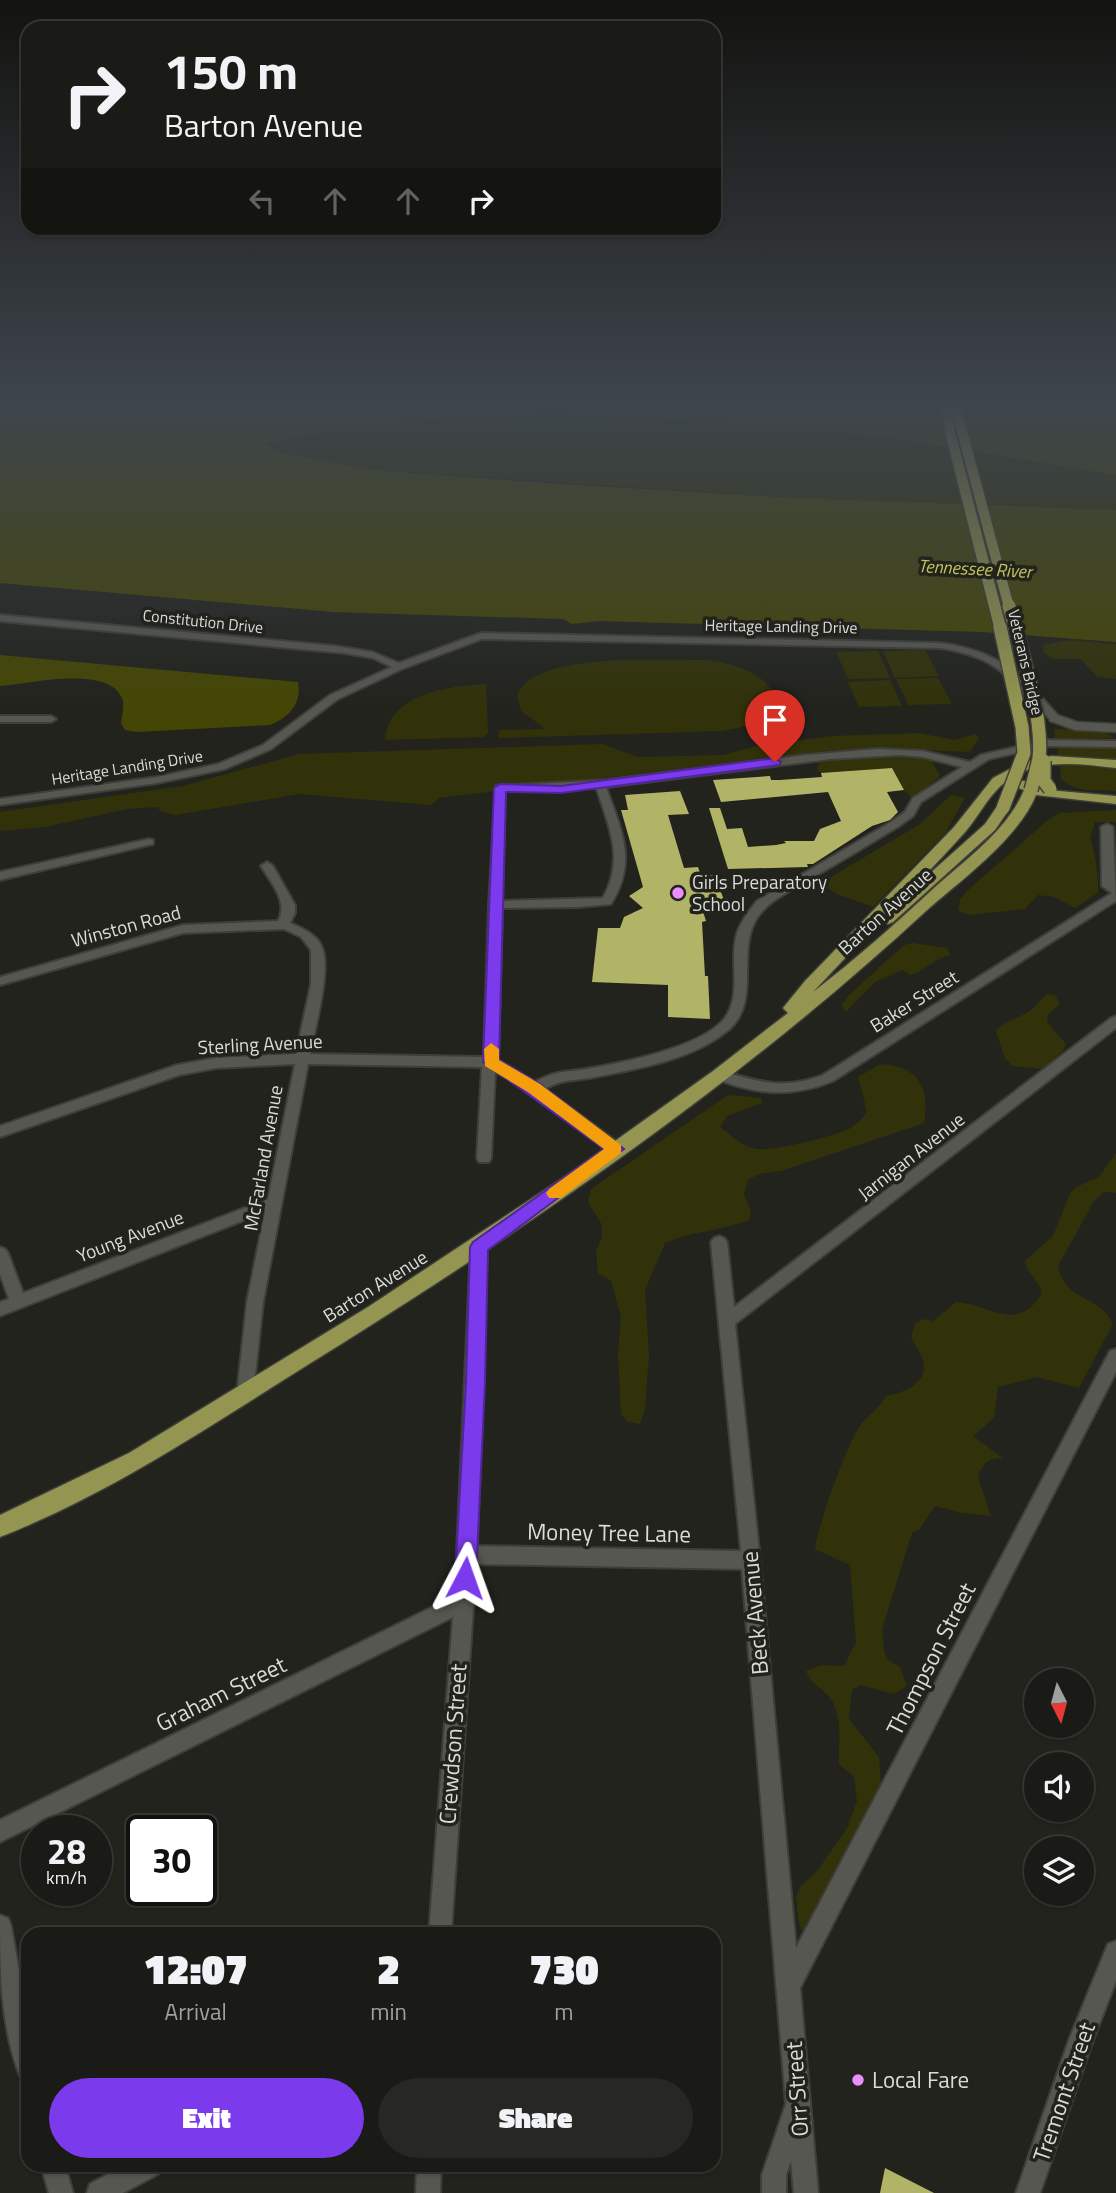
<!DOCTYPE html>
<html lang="en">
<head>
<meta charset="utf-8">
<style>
	body { margin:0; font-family:"Titillium Web",sans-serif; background:#272723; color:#f1f3f6; height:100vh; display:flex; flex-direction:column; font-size:26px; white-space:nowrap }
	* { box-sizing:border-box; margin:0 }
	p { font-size:23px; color:#9fa1a1 }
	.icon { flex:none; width:38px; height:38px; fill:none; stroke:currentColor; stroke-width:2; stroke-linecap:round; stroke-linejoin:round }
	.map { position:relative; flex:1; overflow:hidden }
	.side { position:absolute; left:21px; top:1927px; width:700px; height:245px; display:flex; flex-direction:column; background:#1a1a16; border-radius:21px; box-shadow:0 2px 5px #0004,0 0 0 2px #383835 }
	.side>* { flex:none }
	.hud { position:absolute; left:21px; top:21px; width:700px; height:214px; border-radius:21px; box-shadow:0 2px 5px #0004,0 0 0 2px #383835; background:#1a1a16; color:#f1f3f6; overflow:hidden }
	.needle { width:46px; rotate:174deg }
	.fabs { position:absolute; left:1024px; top:1668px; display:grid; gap:14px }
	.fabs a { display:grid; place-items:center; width:70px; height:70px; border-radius:50%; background:#1a1a16; box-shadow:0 2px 5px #0004,0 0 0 2px #383835; font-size:35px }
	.speed { position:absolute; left:21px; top:1815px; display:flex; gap:14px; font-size:35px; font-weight:700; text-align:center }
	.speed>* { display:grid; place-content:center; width:91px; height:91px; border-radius:50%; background:#1a1a16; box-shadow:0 2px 5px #0004,0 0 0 2px #383835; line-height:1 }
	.speed small { font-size:18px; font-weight:400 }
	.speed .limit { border:4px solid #111; border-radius:10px; background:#fff; color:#111 }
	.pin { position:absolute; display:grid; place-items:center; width:60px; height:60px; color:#fff; margin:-72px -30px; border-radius:50% 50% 50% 0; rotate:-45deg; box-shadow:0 0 7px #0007 }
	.pin .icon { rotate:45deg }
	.me { position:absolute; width:77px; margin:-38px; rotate:4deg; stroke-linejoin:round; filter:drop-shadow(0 0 5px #0008) }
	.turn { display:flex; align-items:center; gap:24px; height:147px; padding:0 28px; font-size:32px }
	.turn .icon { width:91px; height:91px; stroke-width:2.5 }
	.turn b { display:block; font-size:49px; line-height:60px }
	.lanes { display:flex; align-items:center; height:66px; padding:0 28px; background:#0003; justify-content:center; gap:35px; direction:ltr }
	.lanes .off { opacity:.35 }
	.eta { display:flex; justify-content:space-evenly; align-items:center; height:119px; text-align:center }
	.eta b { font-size:42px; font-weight:800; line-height:49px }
	.action { display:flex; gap:14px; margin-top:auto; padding:14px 28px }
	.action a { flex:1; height:80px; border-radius:42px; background:#7c3aed; color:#fff; font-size:28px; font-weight:800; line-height:80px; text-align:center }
	.action a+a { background:#272723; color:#f1f3f6 }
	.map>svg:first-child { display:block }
</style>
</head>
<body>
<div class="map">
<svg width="1116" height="2193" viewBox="0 0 1116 2193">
	<rect width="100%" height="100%" fill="#22231d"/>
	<g fill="#31320a">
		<polygon points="553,414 767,425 904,440 1116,475 1116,510 797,498 374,470 278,452 263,444 302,435 421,421"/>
		<polygon points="1070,640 1116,644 1116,679 1097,677 1081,659 1053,659 1044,653 1043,645"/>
		<polygon points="925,650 939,676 895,678 883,651"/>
		<polygon points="878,651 890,678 848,679 836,652"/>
		<path d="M707,660C775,667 810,718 722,731L499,738V730L546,729L521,711L517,696C533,650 665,661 707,660Z"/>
		<polygon points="938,678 952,704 908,705 896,679"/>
		<polygon points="890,680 902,706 859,707 848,682"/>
		<path d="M486,684L488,733L484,737L385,740C388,693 449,686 486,684Z"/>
		<polygon points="1054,729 1103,731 1115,738 1055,739"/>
		<polygon points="918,733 955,740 975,734 979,738 970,752 871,748 825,751 439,798 431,805 299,794 176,815 162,812 157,807 127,809 45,827 0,831 0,812 183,786 299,754 603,744 637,757 723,755 761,745 832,736"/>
		<polygon points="1058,745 1116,747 1116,760 1058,757"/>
		<polygon points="876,755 929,757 940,776 913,799 904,790 892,768 821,773 817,769 820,762"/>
		<path d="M1060,764L1116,767V791C1097,790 1075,793 1061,779Z"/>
		<polygon points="951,795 965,798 946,832 873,907 837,894 821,883 920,824"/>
		<path d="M1116,810V822H1095L1090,838C1095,851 1099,879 1098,893L1075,908L1054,897L1038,895L1025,909L968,915L958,910L960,899L969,889L1048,820L1059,813Z"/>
		<path d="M913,943L947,948L950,955C934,959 926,970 911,975L902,970L875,982L846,1012L842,1005L848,996L904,945Z"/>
		<path d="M1047,994L1055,995L1060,1004L1048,1015L1047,1022L1066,1044L1063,1051L1043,1069L1012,1066L1005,1058L996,1031C1005,1020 1019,1019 1031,1010C1037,1006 1040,999 1047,994Z"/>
		<path d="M880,1064C918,1066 930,1086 924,1123L781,1171L759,1174L748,1180L744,1195L751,1211L749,1220C721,1231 691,1231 665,1243L645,1290L649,1356L645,1409L640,1424L628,1422L621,1414L618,1354L621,1317L611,1281L598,1273L596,1252L602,1237V1225L588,1202L591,1189L728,1095L761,1098L762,1103L727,1116L720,1127C732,1136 742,1147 757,1149C769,1152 842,1135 852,1127C858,1123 863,1117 867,1112L858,1077Z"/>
		<path d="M1116,1153V1193L1104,1192L1094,1201L1058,1266C1064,1301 1100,1295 1113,1324L1079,1388L1037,1377L998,1387L994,1418L973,1436L1003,1458C988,1458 983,1463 978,1477L991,1516L962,1513L935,1506L919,1530L912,1533L882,1629L884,1651L888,1660L900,1667L907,1686L894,1694L860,1685L852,1690L849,1719L879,1757L881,1785L804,1934L799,1925L796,1897L800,1887L818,1870L847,1828L857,1801L854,1777L839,1764C838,1745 843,1719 832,1701C825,1689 811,1685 806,1671L821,1665L844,1666L856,1642L850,1565L815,1549C818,1525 847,1443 861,1424C869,1414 877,1411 886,1396C905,1392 931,1383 922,1357C919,1350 914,1344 911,1337L915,1323L925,1319L933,1321L956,1302C990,1304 1015,1334 1042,1294C1040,1281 1027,1274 1025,1261L1053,1236L1070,1193L1076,1187L1099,1177Z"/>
	</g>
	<g fill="#454605">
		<polygon points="0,401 1116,401 1116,475 904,440 835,432 767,425 553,414 421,421 302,435 264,444 278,452 374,470 560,484 797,498 1116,510 1116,642 982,632 598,621 572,624 563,619 333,612 0,583"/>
		<path d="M0,655L298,682C302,704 289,717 270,725L137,732L125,730L121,723C122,716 124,708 123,701C112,663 29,684 0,686Z"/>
	</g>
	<g fill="#b1b466">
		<polygon points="892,768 904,790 887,792 898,812 890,820 872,826 813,864 807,864 808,867 728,869 709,808 720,808 727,829 742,828 748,847 776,845 786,843 784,841 814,841 820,829 841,821 828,792 721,802 713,780 770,776 771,780 780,780 822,777 821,773"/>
		<polygon points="680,791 689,814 668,815 684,868 698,867 701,876 715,875 726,906 702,908 706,921 702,922 705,976 708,976 710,1019 668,1017 668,985 592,982 598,928 620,928 624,917 643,908 629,896 643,887 621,810 628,810 625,795"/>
		<polygon points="885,2168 934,2193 880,2193"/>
	</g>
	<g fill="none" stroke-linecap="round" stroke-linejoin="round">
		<defs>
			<g id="minor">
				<path d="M0,615L335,646L372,652L399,663L481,633L940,643C1000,651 1021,674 1060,718L1055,721L1051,720C1008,681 1004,658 940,648L482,639L402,669L338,699L271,749L225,769L157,783L0,805V799L157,777L218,764L263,745L330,695L392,667L373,658L344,653L0,621Z"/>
				<polygon points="0,716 51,716 56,719 51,722 0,722"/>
				<path d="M1047,740L1116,741V747L1047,746L989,759L921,802L913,816L899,826C870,844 841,861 812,878C794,890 769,899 757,918C735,953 763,1004 726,1032C689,1061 635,1069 590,1078C572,1081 562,1079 545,1089L621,1145L623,1149L621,1153H611L529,1092L495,1071L491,1158L489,1162H479L477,1158L482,1067L308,1064L263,1302L253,1394L251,1399L245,1401L239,1399L237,1394L247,1302L265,1212L0,1316V1302L9,1299L0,1274V1247L5,1249L8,1253L23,1293L268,1199L295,1064L216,1068L179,1075L0,1137V1126L177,1065L216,1058L296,1054L311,984V950L301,937L284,929L183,933L0,985V977L183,925L278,921C289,902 271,883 261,866L267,862L273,866L295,905V913L290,923C302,928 319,935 323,950C330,973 315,1029 310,1054L484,1057L489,905L496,786L607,780L806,755L877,749L923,751L970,762L981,755ZM900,755L923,757L962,767L913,798L905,812L891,822L757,901C749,911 741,921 737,933C729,959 741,988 728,1013C711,1046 621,1063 586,1069C563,1073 556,1070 535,1082L498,1060L502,908L579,907L611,904C638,861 621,830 606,787L830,759ZM596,787C609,827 625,858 603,898L502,901L505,791Z"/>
				<path d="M1107,824L1113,827L1116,901L833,1081C792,1098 755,1095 714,1078L712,1075L719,1070C758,1082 784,1090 823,1075L1112,893L1102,886L1101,827Z"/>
				<polygon points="149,839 153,840 153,844 0,880 0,872"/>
				<polygon points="1116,1016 1116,1028 735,1324 760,1560 796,1948 1110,1351 1116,1349 1116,1372 800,1988 818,2193 794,2193 791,2161 786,2175 786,2193 762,2193 762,2175 786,2104 742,1569 476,1564 451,1934 429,1934 453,1617 0,1842 0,1820 455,1596 471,1247 474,1243 479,1241 484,1243 487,1247 477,1546 741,1551 711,1242 714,1238 719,1236 724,1238 727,1242 734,1307 1111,1018"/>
				<path d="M0,1915L8,1918L11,1926L28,2022V2080L20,2076C0,2025 0,1969 0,1915Z"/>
				<polygon points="1116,1941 1116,1981 1093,2040 1040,2193 1016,2193 1069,2040 1108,1944"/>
				<polygon points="41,2165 65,2165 73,2193 49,2193"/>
				<polygon points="125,2165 161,2165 158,2174 123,2193 87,2193 90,2184"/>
				<polygon points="417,2165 441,2165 440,2193 416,2193"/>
			</g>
			<polygon id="tertiary" points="1055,714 1077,722 1116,724 1116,732 1075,730 1050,721 1049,718"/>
			<g id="primary">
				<polygon points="941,401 950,401 955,432 1006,627 1004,629 994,627 945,432"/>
				<path d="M1052,756L1116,760V768C1074,763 1026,756 995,792C984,804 977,818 966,831C945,855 922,878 899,901L985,824L998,805H1008L1010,808L995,830L893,922L888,924L881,920L813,992C855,960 894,925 933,889C965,860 1007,831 1024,790L1016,787V781H1026L1048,790L1116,796V804L1036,795C1018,839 961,880 926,911C739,1084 525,1230 309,1364C210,1426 110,1494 0,1537V1515L129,1453L368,1307L566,1176L713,1071L788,1013L783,1008L805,981L954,827L993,778L1023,762Z"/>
			</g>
		</defs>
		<use href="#minor" stroke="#3e3e3a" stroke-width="4"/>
		<use href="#tertiary" stroke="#3e3e3a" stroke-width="3"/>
		<use href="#primary" stroke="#3e3e3a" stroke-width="3"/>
		<use href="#minor" fill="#575751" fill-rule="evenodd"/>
		<use href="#tertiary" fill="#575751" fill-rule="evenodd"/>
		<use href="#primary" fill="#939550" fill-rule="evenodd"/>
		<defs>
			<polyline id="primary-bridge-far1" points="954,401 1009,607"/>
			<g id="primary-bridge">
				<path d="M1009,606C1020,647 1044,716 1039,758C1037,768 1034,779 1031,790"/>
				<polyline points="1000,627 1022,727 1024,753 1003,808"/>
				<polyline points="1044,761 1044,781 1050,789"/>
			</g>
		</defs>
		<use href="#primary-bridge-far1" stroke="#3e3e3a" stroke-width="12" stroke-linecap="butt"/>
		<use href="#primary-bridge" stroke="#3e3e3a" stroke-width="16" stroke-linecap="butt"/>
		<use href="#primary-bridge-far1" stroke="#939550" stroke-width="10"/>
		<use href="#primary-bridge" stroke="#939550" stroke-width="13"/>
	</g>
	<linearGradient id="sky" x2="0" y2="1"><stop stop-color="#131310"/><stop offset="0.57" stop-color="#3e454c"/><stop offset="1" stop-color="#3e454c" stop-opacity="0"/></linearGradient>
	<rect width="1116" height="708" fill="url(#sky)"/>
	<polygon fill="#7c3aed" stroke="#51269a" stroke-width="2" points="775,758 781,762 779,765 561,793 506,792 499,1060 540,1084 624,1149 488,1250 485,1383 476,1578 473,1586 465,1589 458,1586 455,1578 466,1383 470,1247 473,1242 604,1149 483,1062 494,788 500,784 561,786"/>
	<polygon fill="#f59e0b" points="491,1043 499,1049 499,1060 540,1084 621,1145 621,1153 561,1198 549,1198 546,1193 549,1189 604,1149 528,1092 485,1066 484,1049"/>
	<g fill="#ea8dfd" stroke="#22231d" stroke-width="2.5">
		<circle cx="678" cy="893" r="7"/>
		<circle cx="858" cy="2080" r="7"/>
	</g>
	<g text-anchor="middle" stroke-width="7" stroke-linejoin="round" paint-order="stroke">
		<g font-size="16" fill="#dbdbd8" stroke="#22231d">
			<text transform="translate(203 621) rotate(6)" y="6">Constitution Drive</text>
			<text transform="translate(781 626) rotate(1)" y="6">Heritage Landing Drive</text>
			<text transform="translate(1026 662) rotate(77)" y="6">Veterans Bridge</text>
			<text transform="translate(127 767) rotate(-9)" y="6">Heritage Landing Drive</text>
		</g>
		<g font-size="18" font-style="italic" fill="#c2c55a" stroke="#22231d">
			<text transform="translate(975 569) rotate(3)" y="6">Tennessee River</text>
		</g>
		<g font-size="19" fill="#dbdbd8" stroke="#22231d" text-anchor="start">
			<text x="692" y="889">Girls Preparatory<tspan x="692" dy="22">School</tspan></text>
		</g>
		<g font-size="19" fill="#dbdbd8" stroke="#22231d">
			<text transform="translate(885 911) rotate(-42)" y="7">Barton Avenue</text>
			<text transform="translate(126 926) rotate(-15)" y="7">Winston Road</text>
			<text transform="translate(914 1001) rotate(-32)" y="7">Baker Street</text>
			<text transform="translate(260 1044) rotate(-3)" y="7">Sterling Avenue</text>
			<text transform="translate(911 1156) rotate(-38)" y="7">Jarnigan Avenue</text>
			<text transform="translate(263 1158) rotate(-80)" y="7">McFarland Avenue</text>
			<text transform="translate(130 1236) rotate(-21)" y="7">Young Avenue</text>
			<text transform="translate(375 1286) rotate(-32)" y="7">Barton Avenue</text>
		</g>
		<g font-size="23" fill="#dbdbd8" stroke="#22231d">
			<text transform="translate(609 1533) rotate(1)" y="8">Money Tree Lane</text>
			<text transform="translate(755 1613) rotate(-95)" y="8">Beck Avenue</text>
			<text transform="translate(931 1659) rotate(-63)" y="8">Thompson Street</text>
			<text transform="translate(221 1694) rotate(-26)" y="8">Graham Street</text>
			<text transform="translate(453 1744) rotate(-86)" y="8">Crewdson Street</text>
			<text transform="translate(797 2089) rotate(-94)" y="8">Orr Street</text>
			<text transform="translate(1064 2092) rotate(-71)" y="8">Tremont Street</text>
		</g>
		<g font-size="23" fill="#dbdbd8" stroke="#22231d" text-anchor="start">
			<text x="872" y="2088">Local Fare</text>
		</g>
	</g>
</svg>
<div class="fabs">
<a><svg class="needle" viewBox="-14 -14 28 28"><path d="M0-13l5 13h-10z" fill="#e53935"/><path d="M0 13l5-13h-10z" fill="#9fa1a1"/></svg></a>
<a><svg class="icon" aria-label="sound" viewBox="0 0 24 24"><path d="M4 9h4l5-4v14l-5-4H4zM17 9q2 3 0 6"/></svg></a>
<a><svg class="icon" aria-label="layers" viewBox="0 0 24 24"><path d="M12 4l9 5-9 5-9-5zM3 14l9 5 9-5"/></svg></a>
</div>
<div class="speed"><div>28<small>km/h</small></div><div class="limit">30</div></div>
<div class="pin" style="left:775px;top:762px;background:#d93025"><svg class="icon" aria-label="arrive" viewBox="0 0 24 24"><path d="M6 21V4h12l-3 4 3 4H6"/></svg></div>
<svg class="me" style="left:465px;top:1578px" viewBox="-20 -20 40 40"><path d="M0-17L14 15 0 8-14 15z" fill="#7c3aed" stroke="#fff" stroke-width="4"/></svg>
<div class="hud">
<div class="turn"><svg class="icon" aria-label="right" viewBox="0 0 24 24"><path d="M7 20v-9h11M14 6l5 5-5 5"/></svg><div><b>150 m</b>Barton Avenue</div></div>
<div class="lanes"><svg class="icon off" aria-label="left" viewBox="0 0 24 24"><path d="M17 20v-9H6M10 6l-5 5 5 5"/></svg><svg class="icon off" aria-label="ahead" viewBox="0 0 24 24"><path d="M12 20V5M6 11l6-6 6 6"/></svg><svg class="icon off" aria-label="ahead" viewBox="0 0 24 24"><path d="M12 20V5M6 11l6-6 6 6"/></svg><svg class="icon" aria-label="right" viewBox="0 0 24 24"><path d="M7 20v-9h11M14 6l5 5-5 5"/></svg></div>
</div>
<section class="side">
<div class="eta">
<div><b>12:07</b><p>Arrival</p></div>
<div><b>2</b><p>min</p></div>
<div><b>730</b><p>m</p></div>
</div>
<div class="action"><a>Exit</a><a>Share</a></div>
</section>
</div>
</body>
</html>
